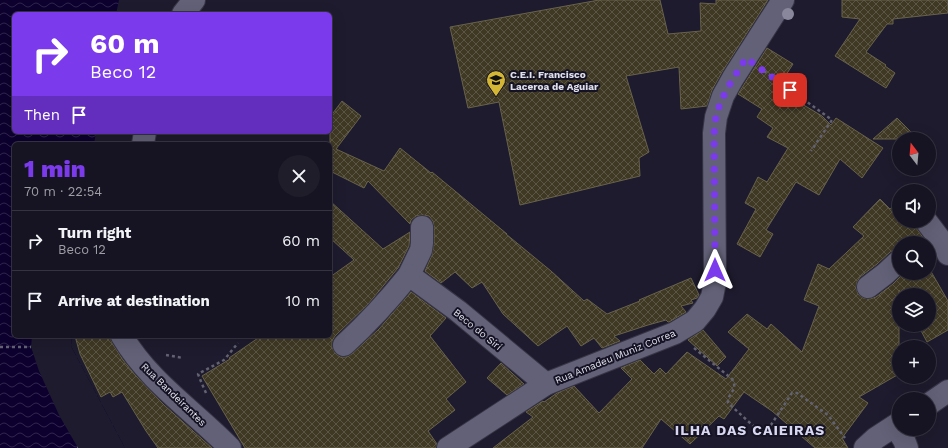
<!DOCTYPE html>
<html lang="en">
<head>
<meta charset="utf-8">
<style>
	body { margin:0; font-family:"Work Sans",sans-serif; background:#1f1d2a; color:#f1f3f6; height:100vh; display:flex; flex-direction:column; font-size:15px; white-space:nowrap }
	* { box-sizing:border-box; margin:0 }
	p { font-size:13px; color:#9e9ea5 }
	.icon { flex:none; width:22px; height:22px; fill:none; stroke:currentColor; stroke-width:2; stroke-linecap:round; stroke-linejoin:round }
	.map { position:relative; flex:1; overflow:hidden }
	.panel { position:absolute; left:12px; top:142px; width:320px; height:196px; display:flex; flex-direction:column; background:#161422; border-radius:6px; box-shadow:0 4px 16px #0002,0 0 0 1px #353340 }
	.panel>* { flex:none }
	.banner { position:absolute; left:12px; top:12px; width:320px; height:122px; border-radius:6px; box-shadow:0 4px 16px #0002,0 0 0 1px #353340; background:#7c3aed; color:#fff; overflow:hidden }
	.needle { width:26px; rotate:344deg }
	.buttons { position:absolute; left:892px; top:132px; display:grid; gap:8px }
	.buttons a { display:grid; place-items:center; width:44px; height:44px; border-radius:50%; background:#161422; box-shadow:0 4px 16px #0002,0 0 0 1px #353340; font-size:20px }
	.pin { position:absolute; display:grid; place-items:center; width:34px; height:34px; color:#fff; margin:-17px; border-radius:8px; box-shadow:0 2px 6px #0006 }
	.me { position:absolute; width:44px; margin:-22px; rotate:0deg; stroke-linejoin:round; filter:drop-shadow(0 0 3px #0008) }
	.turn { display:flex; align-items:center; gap:14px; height:84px; padding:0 12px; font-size:18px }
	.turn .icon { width:52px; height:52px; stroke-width:2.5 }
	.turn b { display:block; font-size:28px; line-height:34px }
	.then { display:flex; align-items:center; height:38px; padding:0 12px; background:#0003; gap:8px; font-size:15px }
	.round { display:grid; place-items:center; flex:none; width:42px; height:42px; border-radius:21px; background:#1f1d2a }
	.headline { display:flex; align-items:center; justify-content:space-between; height:68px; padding:0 12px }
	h1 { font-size:24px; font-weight:800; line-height:30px; color:#7c3aed }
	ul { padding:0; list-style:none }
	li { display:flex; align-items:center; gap:12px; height:60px; padding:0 12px; border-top:1px solid #353340 }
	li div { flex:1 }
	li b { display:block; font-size:15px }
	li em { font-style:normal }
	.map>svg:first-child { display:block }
</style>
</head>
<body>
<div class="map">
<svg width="948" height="448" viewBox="0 0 948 448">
	<defs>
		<pattern id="water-waves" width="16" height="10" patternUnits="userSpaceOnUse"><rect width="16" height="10" fill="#0d002f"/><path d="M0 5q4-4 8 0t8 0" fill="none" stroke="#30254d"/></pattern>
		<pattern id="building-cross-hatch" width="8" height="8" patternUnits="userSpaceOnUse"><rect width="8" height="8" fill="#3f3924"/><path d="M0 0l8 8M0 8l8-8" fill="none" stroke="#5a5544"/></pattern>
	</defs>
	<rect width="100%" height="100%" fill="#1d1b2d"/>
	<polygon fill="url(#water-waves)" points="0,0 119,0 116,14 14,14 14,132 96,132 94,144 14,144 14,336 72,336 71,346 125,448 0,448"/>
	<polygon fill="#1d1b2d" points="32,336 72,336 71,346 125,448 78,448 59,415 39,371 31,347"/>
	<g fill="url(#building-cross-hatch)" stroke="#68624b">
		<polygon points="599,0 660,0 668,34 701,31 700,3 716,4 716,0 768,0 722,72 712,90 707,106 681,109 679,67 626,76 649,152 639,158 640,176 520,205 499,102 468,108 450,27"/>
		<polygon points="842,0 948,0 948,13 893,19 893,24 887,24 866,52 886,65 885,66 895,73 886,88 835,56 860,19 842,17"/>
		<polygon points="767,48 793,64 777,89 822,116 831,125 836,118 883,148 862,178 840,159 819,195 796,182 766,230 773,234 760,257 737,244 756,209 745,203 758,177 767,182 788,148 767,137 773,128 757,117 762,109 738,94"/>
		<polygon points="342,101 361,116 336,149 384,171 400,148 431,173 432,172 507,234 506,234 551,271 584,301 587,299 607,314 640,301 639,300 691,278 699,295 697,298 691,300 693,303 681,306 686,312 669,322 668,322 666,320 648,325 614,336 620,341 602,348 594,338 581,346 567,326 538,346 503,314 482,282 472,288 455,272 441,283 425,271 432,255 434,243 434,227 433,221 429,216 422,215 416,216 411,220 410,224 368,181 364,188 330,171 330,117"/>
		<polygon points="897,118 918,139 873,139"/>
		<polygon points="880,199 890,209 899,202 899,221 911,221 927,243 899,243 899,249 896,249 890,252 877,264 860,277 857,282 856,288 858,294 863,298 870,299 876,297 893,284 904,273 929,273 929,268 948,301 948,330 927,342 918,325 929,325 929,295 902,295 899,290 899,374 859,397 868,403 842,438 848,448 815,448 772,411 744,392 724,419 719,416 690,444 661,419 642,448 493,448 533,417 526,412 543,401 544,402 557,393 574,386 599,413 632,379 621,368 640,360 654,374 660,368 666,374 687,352 726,379 749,349 728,332 747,314 767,329 771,324 802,352 819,306 804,300 818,264 829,269 864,236 853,227"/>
		<polygon points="330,201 383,249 410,232 409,246 398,268 369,303 335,336 332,341 332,347 335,353 340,357 346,357 352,354 379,329 411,292 446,318 430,336 466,382 446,399 455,410 428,431 437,444 436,448 245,448 202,376 230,359 229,358 261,336 330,336 330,277 354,260 330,238"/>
		<polygon points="703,330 726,357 717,366 688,340"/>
		<polygon points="75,336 110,336 112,343 123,360 136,376 164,405 212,448 158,448 146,431 122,392 113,397 110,392 101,397 80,354"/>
		<polygon points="501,363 524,384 507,395 487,378"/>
	</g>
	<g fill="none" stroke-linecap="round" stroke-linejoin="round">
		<defs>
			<g id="minor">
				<polyline points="183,14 194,0"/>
				<polyline points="143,144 145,132"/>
				<polyline points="926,221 945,246 948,254"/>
				<polyline points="422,227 422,243 421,250 409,275 458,311 546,384"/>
				<polyline points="868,287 885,274 899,261"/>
				<path d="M122,336C149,382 194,411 230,448"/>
				<path d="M344,345C368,323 389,300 409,275"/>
				<polyline points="929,404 948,391"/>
				<polyline points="895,426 904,440 907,448"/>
				<polyline points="448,448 546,384 675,333 695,321 705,309 712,297 715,282 714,133 716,117 723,96 733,78 783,0"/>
				<polyline points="865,448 876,438 899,423"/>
			</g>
		</defs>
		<use href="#minor" stroke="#373545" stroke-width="24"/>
		<g stroke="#636272" stroke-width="2.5" stroke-dasharray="3 3" stroke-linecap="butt">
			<polyline points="764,71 832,120 811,151"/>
			<polyline points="0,347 31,347"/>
			<path d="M694,348L732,379C739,390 727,393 728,403L760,432L767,431L792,393H797L828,415L845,438"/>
			<polyline points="166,355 183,358"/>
			<polyline points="206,393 202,384 198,374 224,360 238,343"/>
			<polyline points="77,448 78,448"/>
		</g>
		<use href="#minor" stroke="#626177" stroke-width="22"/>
	</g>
	<circle fill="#88879b" cx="788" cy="14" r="6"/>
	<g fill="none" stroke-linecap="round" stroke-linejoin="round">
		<path stroke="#7c3aed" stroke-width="7" stroke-dasharray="0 12.6" d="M715,270L714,133C715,128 715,122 716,117C721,95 735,76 746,58L790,90"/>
	</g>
	<defs>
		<symbol id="school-pin" viewBox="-11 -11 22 30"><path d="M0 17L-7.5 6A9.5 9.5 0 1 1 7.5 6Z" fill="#d4b635" stroke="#141223"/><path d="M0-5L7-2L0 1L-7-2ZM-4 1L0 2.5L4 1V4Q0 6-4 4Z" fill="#111"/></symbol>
	</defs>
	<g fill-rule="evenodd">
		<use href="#school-pin" x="485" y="69" width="22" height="30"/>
	</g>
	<g text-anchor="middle" stroke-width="4" stroke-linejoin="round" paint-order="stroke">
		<g font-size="10" font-weight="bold" fill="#e0e0ed" stroke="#141223" text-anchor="start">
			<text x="510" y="78">C.E.I. Francisco<tspan x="510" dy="12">Laceroa de Aguiar</tspan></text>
		</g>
		<g font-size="10" fill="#e0e0ed" stroke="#141223">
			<text transform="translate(478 329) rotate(39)" y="4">Beco do Sirí</text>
			<text transform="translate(615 356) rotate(-22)" y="4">Rua Amadeu Muniz Correa</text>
			<text transform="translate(174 394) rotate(44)" y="4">Rua Bandeirantes</text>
		</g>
		<g font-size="14" font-weight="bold" letter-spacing="1" fill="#d9d8f2" stroke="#141223">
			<text x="750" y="435">ILHA DAS CAIEIRAS</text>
		</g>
	</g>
</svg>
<div class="buttons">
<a><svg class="needle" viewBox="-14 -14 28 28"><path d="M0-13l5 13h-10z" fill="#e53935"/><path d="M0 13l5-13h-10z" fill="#9e9ea5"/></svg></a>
<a><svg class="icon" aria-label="sound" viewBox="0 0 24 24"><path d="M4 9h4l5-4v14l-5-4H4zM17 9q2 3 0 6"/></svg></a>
<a><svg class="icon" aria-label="search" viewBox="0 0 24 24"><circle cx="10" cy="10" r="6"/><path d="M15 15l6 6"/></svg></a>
<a><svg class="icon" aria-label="layers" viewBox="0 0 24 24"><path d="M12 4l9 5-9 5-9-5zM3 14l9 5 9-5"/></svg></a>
<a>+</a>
<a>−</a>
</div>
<div class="pin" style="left:790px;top:90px;background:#d93025"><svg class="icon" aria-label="arrive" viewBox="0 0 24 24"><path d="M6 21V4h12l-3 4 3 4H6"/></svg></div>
<svg class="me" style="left:715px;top:270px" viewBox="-20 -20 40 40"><path d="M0-17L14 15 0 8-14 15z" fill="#7c3aed" stroke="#fff" stroke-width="4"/></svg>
<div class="banner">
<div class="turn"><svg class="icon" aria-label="right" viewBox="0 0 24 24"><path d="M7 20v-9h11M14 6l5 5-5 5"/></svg><div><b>60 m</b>Beco 12</div></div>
<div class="then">Then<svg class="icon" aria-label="arrive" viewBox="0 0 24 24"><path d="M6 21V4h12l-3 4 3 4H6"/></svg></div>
</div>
<section class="panel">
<div class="headline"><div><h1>1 min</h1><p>70 m · 22:54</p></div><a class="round"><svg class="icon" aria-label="close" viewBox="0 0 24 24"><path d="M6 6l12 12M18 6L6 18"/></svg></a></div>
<ul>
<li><svg class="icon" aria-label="right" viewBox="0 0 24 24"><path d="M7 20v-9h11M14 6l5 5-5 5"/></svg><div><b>Turn right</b><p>Beco 12</p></div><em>60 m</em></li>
<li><svg class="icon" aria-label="arrive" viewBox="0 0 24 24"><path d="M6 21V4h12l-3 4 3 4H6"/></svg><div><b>Arrive at destination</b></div><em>10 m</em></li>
</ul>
</section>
</div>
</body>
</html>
